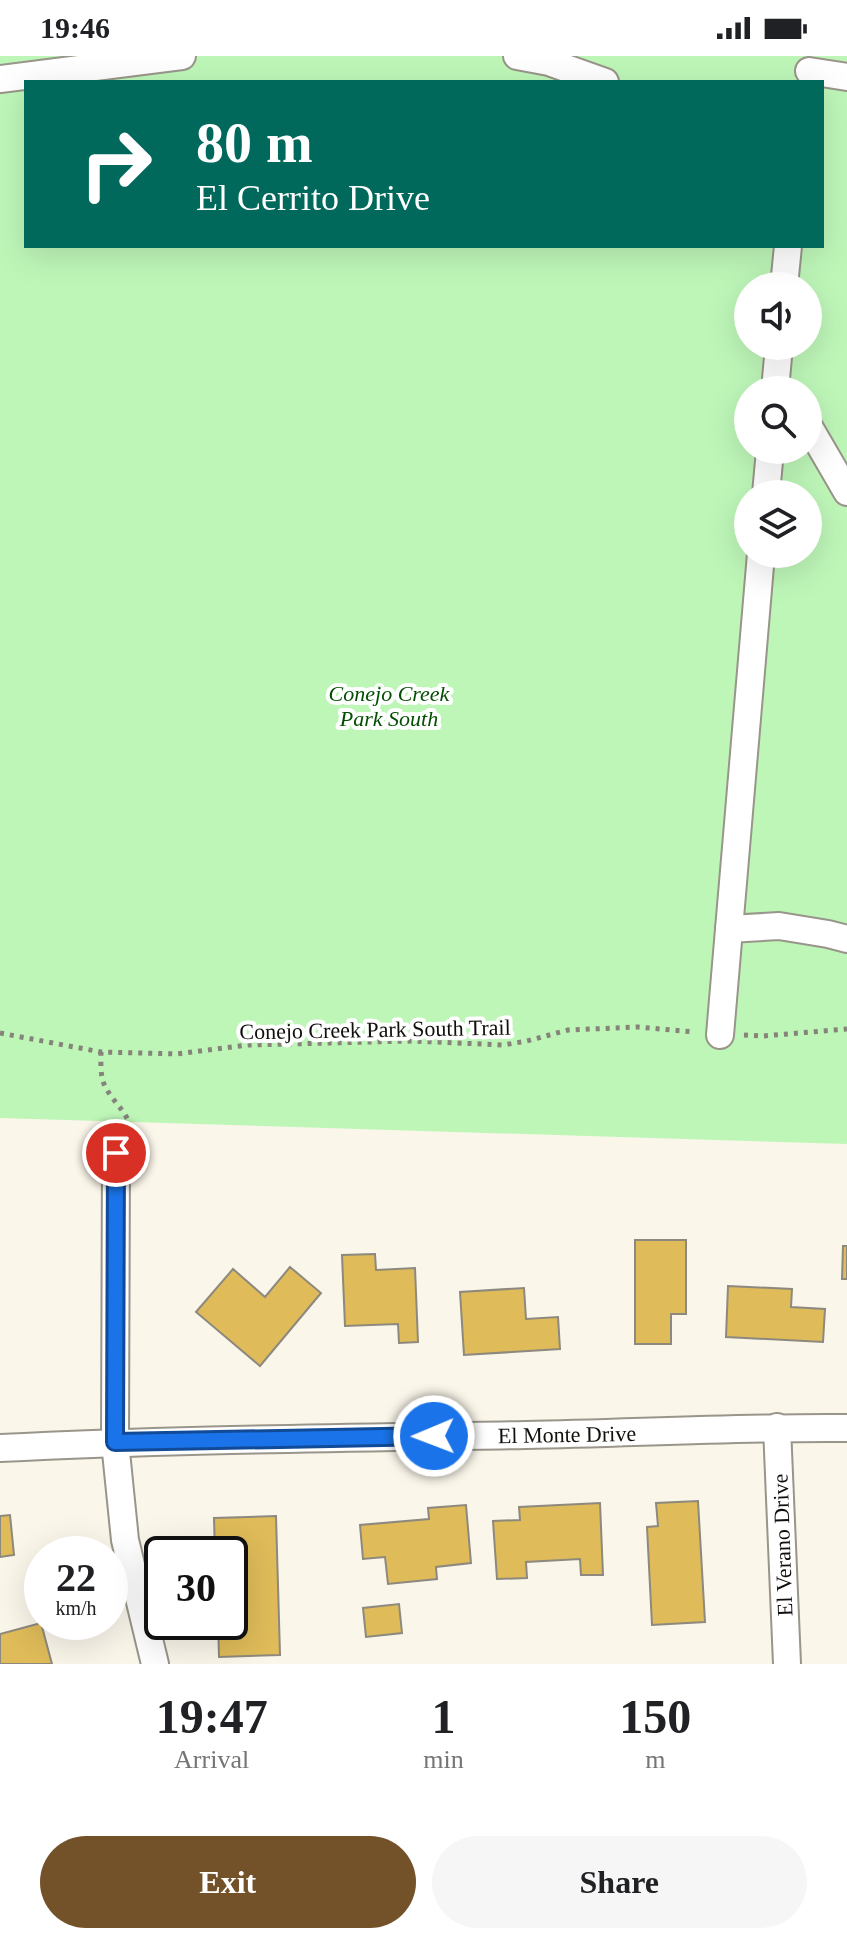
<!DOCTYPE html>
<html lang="en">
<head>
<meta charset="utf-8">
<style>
	body { margin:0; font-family:"Times New Roman",serif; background:#f6f6f6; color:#202124; height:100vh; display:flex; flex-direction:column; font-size:30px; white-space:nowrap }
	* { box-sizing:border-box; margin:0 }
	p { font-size:26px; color:#757577 }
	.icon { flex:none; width:44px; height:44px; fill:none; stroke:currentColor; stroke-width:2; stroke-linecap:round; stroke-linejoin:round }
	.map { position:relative; height:1608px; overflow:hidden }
	.details { display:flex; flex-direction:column; background:#fff; flex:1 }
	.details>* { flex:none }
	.hud { position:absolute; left:24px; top:24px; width:800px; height:168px; border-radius:0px; box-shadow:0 8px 32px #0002; background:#00695c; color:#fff; overflow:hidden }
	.buttons { position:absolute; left:734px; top:216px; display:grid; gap:16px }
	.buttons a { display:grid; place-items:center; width:88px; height:88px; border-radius:50%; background:#fff; box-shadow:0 8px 32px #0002; font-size:40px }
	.speed { position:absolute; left:24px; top:1480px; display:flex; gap:16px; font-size:40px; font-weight:700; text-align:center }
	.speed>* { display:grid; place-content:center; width:104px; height:104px; border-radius:50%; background:#fff; box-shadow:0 8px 32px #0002; line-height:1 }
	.speed small { font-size:20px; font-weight:400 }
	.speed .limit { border:4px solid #111; border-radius:12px; background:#fff; color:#111 }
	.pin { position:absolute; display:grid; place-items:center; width:68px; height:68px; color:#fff; margin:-34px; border:4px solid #fff; border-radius:50%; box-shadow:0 2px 8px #0007 }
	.me { position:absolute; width:88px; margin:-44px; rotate:269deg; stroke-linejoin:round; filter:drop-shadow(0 0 6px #0008) }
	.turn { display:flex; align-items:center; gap:28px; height:168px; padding:0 40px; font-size:36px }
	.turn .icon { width:104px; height:104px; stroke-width:2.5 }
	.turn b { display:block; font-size:56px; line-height:68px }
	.eta { display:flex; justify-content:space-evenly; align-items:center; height:136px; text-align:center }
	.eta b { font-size:48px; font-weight:700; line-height:56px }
	.primary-button { display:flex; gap:16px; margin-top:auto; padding:16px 40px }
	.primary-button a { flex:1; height:92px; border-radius:48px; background:#735129; color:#fff; font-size:32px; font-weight:700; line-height:92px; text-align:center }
	.primary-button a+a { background:#f6f6f6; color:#202124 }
	.status { display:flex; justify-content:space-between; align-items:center; height:56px; padding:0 40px; background:#fff; direction:ltr }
	.status svg { height:22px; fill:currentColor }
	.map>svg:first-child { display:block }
</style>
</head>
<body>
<div class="status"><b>19:46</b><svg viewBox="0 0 49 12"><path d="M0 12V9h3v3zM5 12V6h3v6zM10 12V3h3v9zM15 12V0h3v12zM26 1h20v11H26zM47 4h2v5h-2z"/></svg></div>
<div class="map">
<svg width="847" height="1608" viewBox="0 0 847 1608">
	<rect width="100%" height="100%" fill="#fbf6ea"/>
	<path fill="#bef6b8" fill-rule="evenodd" d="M0,0H847V1088L0,1062ZM26,26H822V190H26ZM748,230H808V290H748ZM748,334H808V394H748ZM748,438H808V498H748Z"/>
	<g fill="#dfbb59" stroke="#8d897e" stroke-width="2">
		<polygon points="635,1184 686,1184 686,1258 671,1258 671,1288 635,1288"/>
		<polygon points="843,1190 847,1190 847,1223 842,1223"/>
		<polygon points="375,1198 376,1214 415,1212 418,1286 399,1287 398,1268 345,1270 342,1199"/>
		<polygon points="290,1211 321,1237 260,1310 196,1256 233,1213 265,1241"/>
		<polygon points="728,1230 792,1233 791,1251 825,1253 823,1286 726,1281"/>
		<polygon points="524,1232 526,1263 558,1261 560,1293 464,1299 460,1236"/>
		<polygon points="698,1445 705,1566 652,1569 647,1471 658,1470 656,1447"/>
		<polygon points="600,1447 603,1519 581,1519 580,1503 526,1506 527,1522 497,1523 493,1465 520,1464 519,1451"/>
		<polygon points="466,1449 471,1507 436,1511 437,1523 388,1528 385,1501 363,1503 360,1469 429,1463 428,1452"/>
		<polygon points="10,1459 14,1499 0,1501 0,1460"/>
		<polygon points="276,1460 280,1599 219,1601 218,1566 230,1566 230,1498 215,1498 214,1462"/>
		<polygon points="399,1548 402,1577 366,1581 363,1552"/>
		<polygon points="41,1567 52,1608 0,1608 0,1578"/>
	</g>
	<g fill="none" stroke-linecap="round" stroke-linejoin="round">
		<defs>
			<g id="minor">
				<polyline points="517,0 549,6 605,26"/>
				<polyline points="809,15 847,21"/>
				<polyline points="0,23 182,0"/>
				<polyline points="784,230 788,190"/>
				<polyline points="775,334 779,290"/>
				<polyline points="808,369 847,436"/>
				<polyline points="766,438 770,394"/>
				<polyline points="729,873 779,870 828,878 847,883"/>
				<polyline points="720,979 761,498"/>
				<polyline points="116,1097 115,1386 125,1484 155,1608"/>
				<polyline points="777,1371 787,1608"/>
				<path d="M0,1392C175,1383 351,1382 526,1379C633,1377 740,1371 847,1372"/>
			</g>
		</defs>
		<use href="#minor" stroke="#99958a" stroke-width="30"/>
		<g stroke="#86837b" stroke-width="5" stroke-dasharray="4 6" stroke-linecap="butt">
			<polyline points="0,977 101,996 177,998 248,989 413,985 503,989 527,985 568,974 638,971 694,976"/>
			<polyline points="744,979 763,980 847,973"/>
			<path d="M101,996C101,1006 100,1018 104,1028C112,1047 132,1058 131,1079"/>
		</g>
		<use href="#minor" stroke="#fff" stroke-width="26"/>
	</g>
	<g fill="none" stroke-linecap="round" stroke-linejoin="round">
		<defs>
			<polyline id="route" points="116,1097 115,1386 434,1380"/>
		</defs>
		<use href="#route" stroke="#114b97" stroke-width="20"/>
		<use href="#route" stroke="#1a73e8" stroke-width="14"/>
	</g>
	<g text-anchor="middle" stroke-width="8" stroke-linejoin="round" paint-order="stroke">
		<g font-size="22" font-style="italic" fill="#034e02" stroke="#fff">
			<text x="389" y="645">Conejo Creek<tspan x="389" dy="25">Park South</tspan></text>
		</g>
		<g font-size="22" fill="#100f0b" stroke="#fff">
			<text transform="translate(375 973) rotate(-1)" y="8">Conejo Creek Park South Trail</text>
			<text transform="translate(567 1378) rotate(-1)" y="8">El Monte Drive</text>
			<text transform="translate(782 1489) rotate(-92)" y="8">El Verano Drive</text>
		</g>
	</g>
</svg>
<div class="buttons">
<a><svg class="icon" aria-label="sound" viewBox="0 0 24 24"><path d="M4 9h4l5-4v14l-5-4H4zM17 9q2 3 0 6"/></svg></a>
<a><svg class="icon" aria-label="search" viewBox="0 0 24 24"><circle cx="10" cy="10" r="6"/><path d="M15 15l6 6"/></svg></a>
<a><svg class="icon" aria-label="layers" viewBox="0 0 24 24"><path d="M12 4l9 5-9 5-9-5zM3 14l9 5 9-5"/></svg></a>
</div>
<div class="speed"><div>22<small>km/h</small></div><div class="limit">30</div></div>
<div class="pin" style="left:116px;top:1097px;background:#d93025"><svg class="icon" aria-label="arrive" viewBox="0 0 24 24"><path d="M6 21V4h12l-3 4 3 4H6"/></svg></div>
<svg class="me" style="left:434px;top:1380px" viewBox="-20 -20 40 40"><circle r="17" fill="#1a73e8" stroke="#fff" stroke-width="3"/><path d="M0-11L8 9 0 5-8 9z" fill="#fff"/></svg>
<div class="hud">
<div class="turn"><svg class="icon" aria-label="right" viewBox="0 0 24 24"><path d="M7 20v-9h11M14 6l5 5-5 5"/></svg><div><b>80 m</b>El Cerrito Drive</div></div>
</div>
</div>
<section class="details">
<div class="eta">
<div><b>19:47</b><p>Arrival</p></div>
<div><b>1</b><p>min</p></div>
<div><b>150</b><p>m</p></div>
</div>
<div class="primary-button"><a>Exit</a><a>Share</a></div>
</section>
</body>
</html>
